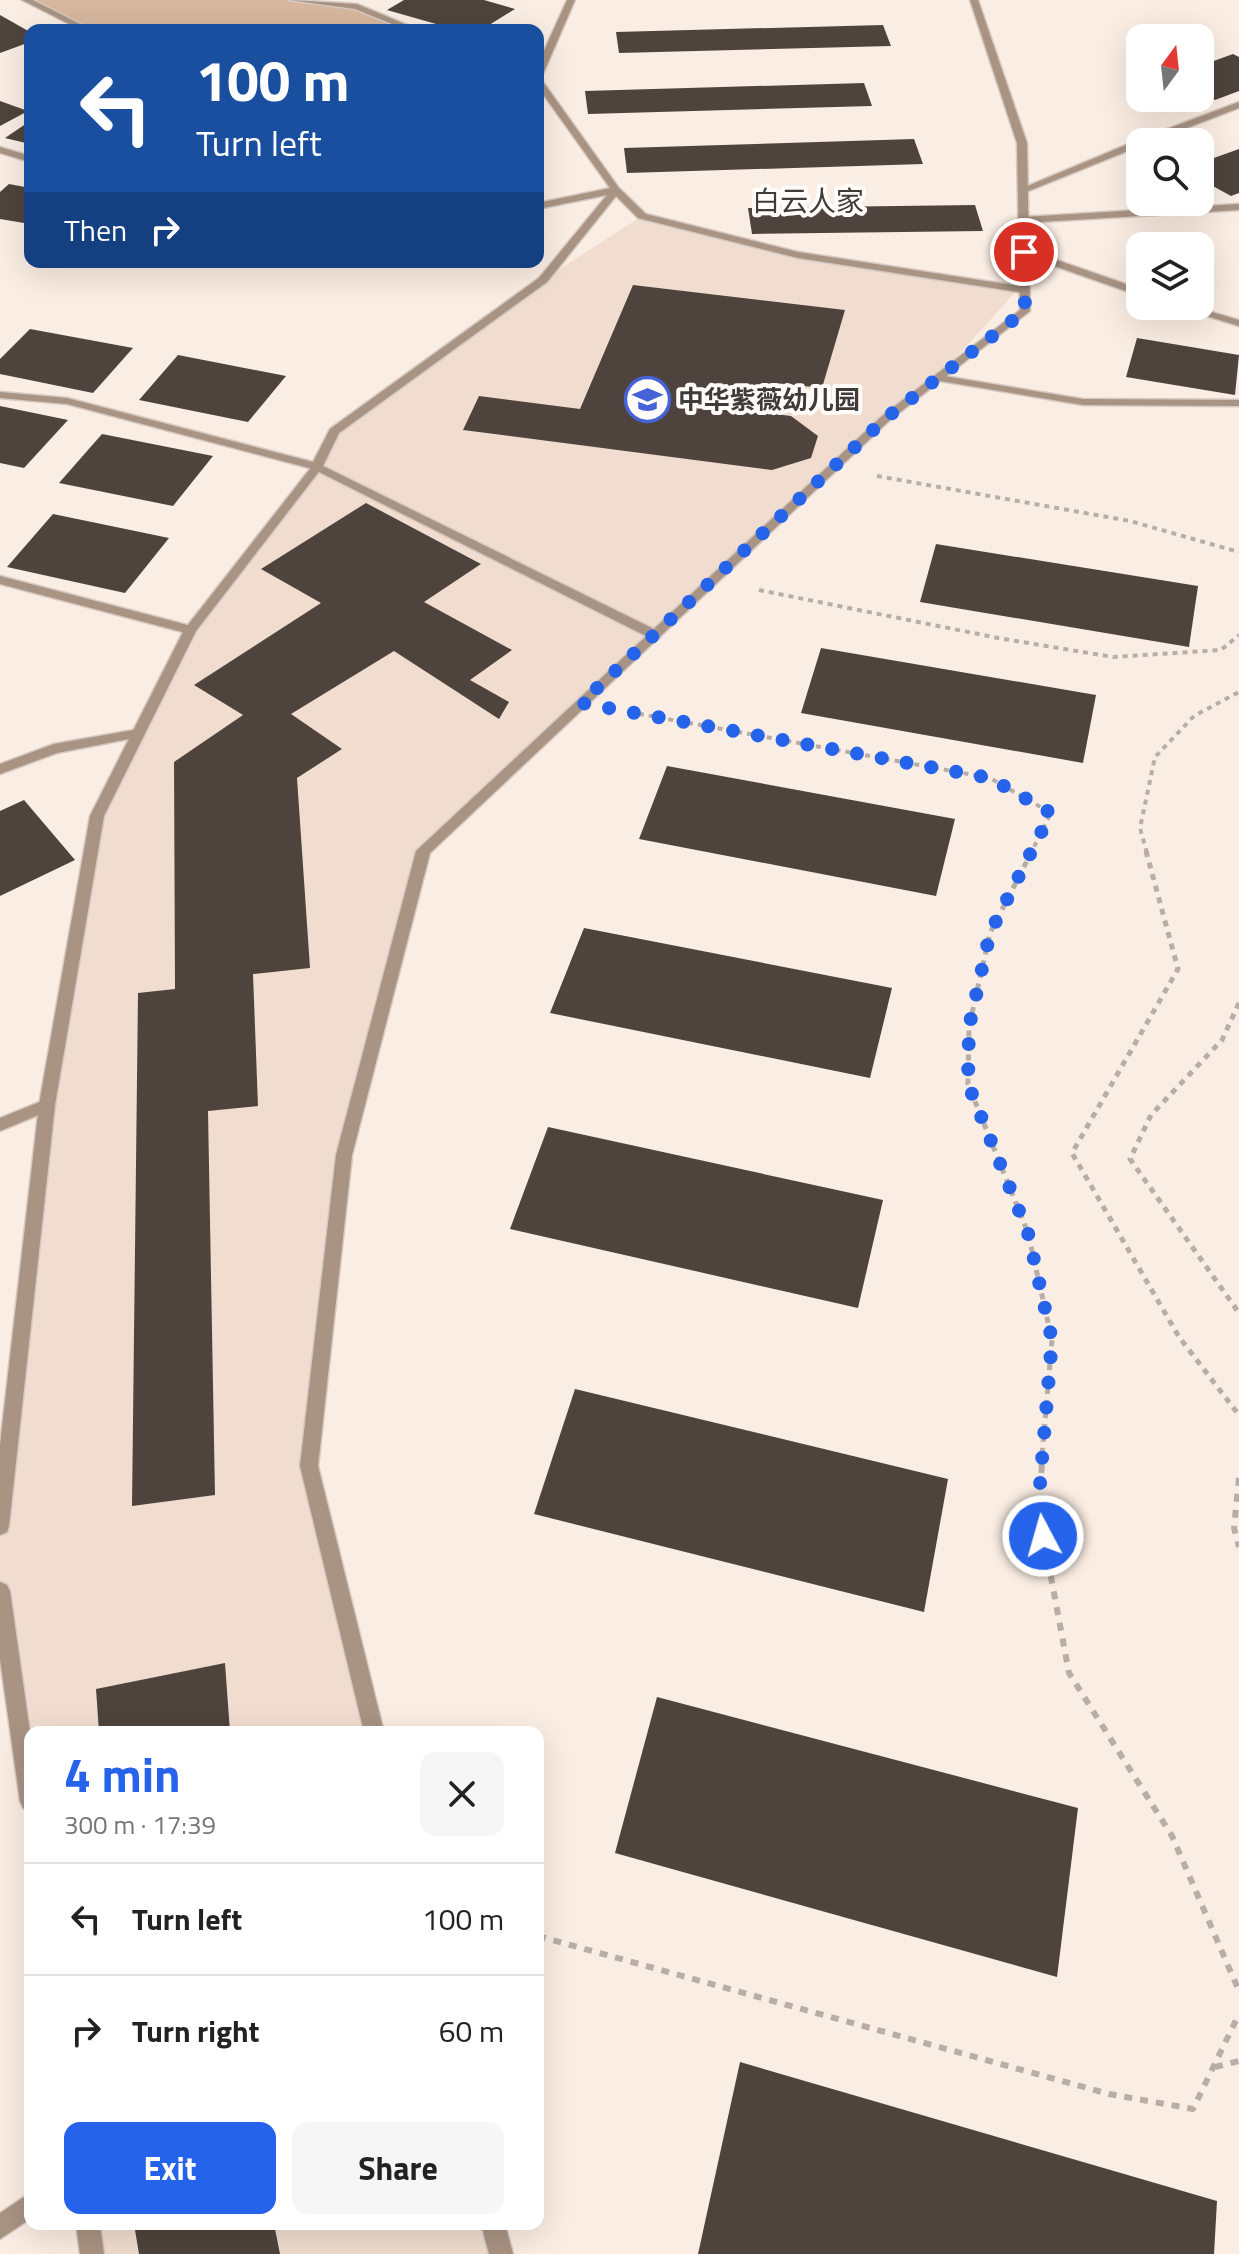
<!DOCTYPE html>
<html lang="en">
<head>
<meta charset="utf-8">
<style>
	body { margin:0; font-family:"Titillium Web","Noto Sans SC",sans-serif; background:#f6f6f6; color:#222; height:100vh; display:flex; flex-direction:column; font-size:30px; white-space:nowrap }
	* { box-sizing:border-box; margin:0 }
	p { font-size:26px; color:#767676 }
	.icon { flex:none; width:44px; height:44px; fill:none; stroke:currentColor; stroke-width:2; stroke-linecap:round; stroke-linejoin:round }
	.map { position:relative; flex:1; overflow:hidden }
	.drawer { position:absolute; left:24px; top:1726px; width:520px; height:504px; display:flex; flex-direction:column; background:#fff; border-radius:16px; box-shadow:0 8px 32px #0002 }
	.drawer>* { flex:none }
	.hud { position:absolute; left:24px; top:24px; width:520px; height:244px; border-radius:16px; box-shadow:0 8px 32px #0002; background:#1a4fa0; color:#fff; overflow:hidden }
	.needle { width:52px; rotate:15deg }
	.buttons { position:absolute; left:1126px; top:24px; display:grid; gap:16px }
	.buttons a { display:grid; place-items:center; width:88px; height:88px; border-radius:16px; background:#fff; box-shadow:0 8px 32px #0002; font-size:40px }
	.pin { position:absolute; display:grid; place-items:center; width:68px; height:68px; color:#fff; margin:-34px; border:4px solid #fff; border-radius:50%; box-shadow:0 2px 8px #0007 }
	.me { position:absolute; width:88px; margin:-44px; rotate:354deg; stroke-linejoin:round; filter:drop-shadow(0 0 6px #0008) }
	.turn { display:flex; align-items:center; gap:28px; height:168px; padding:0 40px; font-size:36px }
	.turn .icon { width:104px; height:104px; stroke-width:2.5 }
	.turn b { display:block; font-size:56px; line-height:68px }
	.then { display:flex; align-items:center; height:76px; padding:0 40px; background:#0003; gap:16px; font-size:30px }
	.round { display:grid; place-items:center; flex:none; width:84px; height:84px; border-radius:16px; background:#f6f6f6 }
	.summary { display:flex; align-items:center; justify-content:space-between; height:136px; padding:0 40px }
	h1 { font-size:48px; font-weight:700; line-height:60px; color:#2563eb }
	.action { display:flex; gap:16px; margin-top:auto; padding:16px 40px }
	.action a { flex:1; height:92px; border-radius:16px; background:#2563eb; color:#fff; font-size:32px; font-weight:700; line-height:92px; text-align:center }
	.action a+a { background:#f6f6f6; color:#222 }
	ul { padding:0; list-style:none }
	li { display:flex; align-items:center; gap:24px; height:112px; padding:0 40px; border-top:2px solid #e0e0e0 }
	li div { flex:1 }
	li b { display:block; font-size:30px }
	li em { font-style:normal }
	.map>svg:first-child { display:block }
</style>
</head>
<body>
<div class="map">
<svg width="1239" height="2254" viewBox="0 0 1239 2254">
	<rect width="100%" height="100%" fill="#faede3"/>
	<g fill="#f1ddd0">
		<polygon points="642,216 798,255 1019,288 938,378 886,418 423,851 344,1155 309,1466 374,1732 30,1732 30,1801 0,1591 0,1526 47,1105 97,816 190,630 317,467 334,431 543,280"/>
		<polygon points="88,2224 493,2224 501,2254 92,2254"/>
	</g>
	<polygon fill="#d7b79e" points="26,0 293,0 357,7 415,30 88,30"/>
	<g fill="#4f443d">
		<polygon points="404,0 484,0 515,9 481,30 457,30 387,10"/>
		<polygon points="0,15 30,32 30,42 0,53"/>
		<polygon points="883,25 891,46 619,53 616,32"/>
		<polygon points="1233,54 1239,57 1239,91 1215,100 1200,92 1200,66"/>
		<polygon points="864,83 872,106 588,114 585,91"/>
		<polygon points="0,101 28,111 0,126"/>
		<polygon points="30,121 30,144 5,138"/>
		<polygon points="914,139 923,164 627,173 624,148"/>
		<polygon points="1239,149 1239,193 1231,196 1200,179 1200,163"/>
		<polygon points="9,184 30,188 30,224 0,219 0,192"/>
		<polygon points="975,205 983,231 752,234 748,208"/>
		<polygon points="633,285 845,310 822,388 775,383 766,413 791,416 818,436 811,458 772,470 463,430 479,396 580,409"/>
		<polygon points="30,329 133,348 93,393 0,374 0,359"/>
		<polygon points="1137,338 1239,355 1235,395 1126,377"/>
		<polygon points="178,355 286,376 248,422 139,400"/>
		<polygon points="0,406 68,420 24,468 0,463"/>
		<polygon points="102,434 213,456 173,506 59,483"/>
		<polygon points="366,503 481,564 424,602 512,650 470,680 509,702 499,719 394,651 291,714 342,749 297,778 310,968 253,974 258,1106 208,1111 215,1495 132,1506 138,993 175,989 174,762 243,715 194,685 321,603 261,569"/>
		<polygon points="53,514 169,538 125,593 7,567"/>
		<polygon points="936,544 1198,586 1189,647 920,602"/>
		<polygon points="821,648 1096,695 1083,763 801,713"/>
		<polygon points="667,766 955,819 936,896 639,839"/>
		<polygon points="24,800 75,860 0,896 0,811"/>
		<polygon points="584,928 892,988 870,1078 550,1013"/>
		<polygon points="548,1127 883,1200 858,1308 510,1229"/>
		<polygon points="575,1389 948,1479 924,1612 534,1514"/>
		<polygon points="225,1663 230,1732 99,1732 96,1689"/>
		<polygon points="657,1697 1078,1808 1057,1977 615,1853"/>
		<polygon points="740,2062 1217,2201 1214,2254 698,2254"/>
		<polygon points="134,2224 274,2224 280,2254 139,2254"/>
	</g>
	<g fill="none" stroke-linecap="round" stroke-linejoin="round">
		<defs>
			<g id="service">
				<polygon points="22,0 33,0 92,30 81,30"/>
				<polygon points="289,0 357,4 419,30 407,30 355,9"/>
				<polygon points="567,0 575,0 543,74 538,77 538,64"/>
				<polygon points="538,78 541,79 619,188 646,214 798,252 1024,287 1029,290 1024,293 798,258 638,218 616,196 547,282 339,433 323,466 660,632 660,638 650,638 313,469 67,404 0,398 0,392 67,398 313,462 330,429 539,278 607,195 538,209 538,203 610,188 538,87"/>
				<polygon points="1239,102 1239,108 1150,142 1140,142 1140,146 1026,192 1018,190 1138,140"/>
				<polygon points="0,147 30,156 30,162 0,153"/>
				<polygon points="1239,204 1239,210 1023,223 1018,220 1023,217"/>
				<polygon points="1020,250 1028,250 1140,289 1140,296 1020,254"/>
				<polygon points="1174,306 1191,306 1239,320 1239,326"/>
				<polygon points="938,375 1083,399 1239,400 1239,406 1083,405 934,380 932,378"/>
				<polygon points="0,576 195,627 196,630 190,634 0,584"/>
				<polygon points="139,729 144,730 144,736 57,753 0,774 0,764 54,744"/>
				<polygon points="47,1099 53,1101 55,1105 53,1109 0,1131 0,1118"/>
				<polygon points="30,2193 30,2219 0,2239 0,2213"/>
			</g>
			<g id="minor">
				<polygon points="970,0 978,0 1027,143 1030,311 890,420 430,853 352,1155 318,1466 384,1732 364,1732 300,1466 336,1155 416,851 882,416 1020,310 1017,143"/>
				<polygon points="317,463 323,467 321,469 196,631 104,816 55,1105 9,1526 7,1532 0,1535 0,1445 39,1105 90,816 184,630 313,465"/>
				<polygon points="0,1582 7,1585 10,1591 30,1732 30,1811 23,1808 20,1801 0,1659"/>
				<polygon points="76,2224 100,2224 104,2254 80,2254"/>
				<polygon points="481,2224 505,2224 513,2254 489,2254"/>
			</g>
		</defs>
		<use href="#service" stroke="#d5c9c1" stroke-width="3"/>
		<use href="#minor" stroke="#d5c9c1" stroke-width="3"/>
		<g stroke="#b8aea6" stroke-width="4" stroke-dasharray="5 5" stroke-linecap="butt">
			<polyline points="877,476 1130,521 1239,552"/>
			<polyline points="759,590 998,638 1113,657 1221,650 1239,635"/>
			<polyline points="629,712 990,778 1051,813 1031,853"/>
			<polyline points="1147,853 1140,828 1155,757 1194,716 1239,692"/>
		</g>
		<g stroke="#b8aea6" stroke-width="5" stroke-dasharray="6 6" stroke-linecap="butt">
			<polyline points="1032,851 990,933 969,1027 968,1084 1028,1233 1052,1340 1041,1467"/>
			<polyline points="1146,851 1178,969 1072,1153 1179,1337 1239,1415"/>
			<polyline points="1239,1003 1222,1040 1151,1115 1130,1159 1239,1313"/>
		</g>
		<g stroke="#b8aea6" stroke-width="6" stroke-dasharray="8 8" stroke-linecap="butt">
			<polyline points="1042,1465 1038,1508 1069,1673 1172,1836 1239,1991"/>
			<polyline points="1239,1478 1234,1528 1239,1547"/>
			<polyline points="538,1936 1109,2094 1193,2109 1239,2014"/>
			<polyline points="1215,2067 1239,2061"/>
		</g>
		<use href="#service" fill="#a99383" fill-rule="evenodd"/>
		<use href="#minor" fill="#a99383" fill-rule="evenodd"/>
	</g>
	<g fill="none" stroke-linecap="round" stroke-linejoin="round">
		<polyline stroke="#2563eb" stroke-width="14" stroke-dasharray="0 25.2" points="1024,252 1025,311 886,418 581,703 990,778 1051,813 990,933 969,1027 968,1084 1028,1233 1052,1340 1038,1508 1043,1536"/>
	</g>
	<defs>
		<symbol id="school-ring" viewBox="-11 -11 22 22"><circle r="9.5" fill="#fffcfa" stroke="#4563d6" stroke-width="1.5"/><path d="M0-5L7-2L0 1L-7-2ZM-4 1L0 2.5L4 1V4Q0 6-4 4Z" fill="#4563d6"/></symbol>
	</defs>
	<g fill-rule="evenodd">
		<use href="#school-ring" x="622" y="374" width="51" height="51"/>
	</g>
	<g text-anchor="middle" stroke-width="8" stroke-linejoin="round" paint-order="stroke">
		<g font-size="26" font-weight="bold" fill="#403b37" stroke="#fffcfa" text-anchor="start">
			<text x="678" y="409">中华紫薇幼儿园</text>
		</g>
		<g font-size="28" fill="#403b37" stroke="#fffcfa">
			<text x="808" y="211">白云人家</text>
		</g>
	</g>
</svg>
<div class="buttons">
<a><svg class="needle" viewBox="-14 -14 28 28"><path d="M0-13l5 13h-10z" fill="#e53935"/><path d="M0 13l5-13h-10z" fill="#767676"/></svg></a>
<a><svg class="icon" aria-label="search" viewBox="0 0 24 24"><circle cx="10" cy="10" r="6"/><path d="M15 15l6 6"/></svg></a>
<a><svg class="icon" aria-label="layers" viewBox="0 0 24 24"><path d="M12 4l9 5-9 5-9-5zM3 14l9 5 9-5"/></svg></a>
</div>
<div class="pin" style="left:1024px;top:252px;background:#d93025"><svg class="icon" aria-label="arrive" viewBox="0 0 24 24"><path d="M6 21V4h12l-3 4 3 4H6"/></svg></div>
<svg class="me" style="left:1043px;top:1536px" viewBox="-20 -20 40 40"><circle r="17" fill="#2563eb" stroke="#fff" stroke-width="3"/><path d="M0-11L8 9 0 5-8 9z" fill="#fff"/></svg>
<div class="hud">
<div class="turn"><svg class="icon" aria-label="left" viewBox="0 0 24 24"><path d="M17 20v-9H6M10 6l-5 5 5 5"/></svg><div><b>100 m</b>Turn left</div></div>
<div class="then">Then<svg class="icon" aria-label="right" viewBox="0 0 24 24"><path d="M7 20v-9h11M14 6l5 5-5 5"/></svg></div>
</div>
<section class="drawer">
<div class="summary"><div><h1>4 min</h1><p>300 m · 17:39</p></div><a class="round"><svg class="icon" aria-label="close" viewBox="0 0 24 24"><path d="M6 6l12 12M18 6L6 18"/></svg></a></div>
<ul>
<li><svg class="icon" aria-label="left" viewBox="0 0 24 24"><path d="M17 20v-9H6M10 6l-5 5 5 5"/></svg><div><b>Turn left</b></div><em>100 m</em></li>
<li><svg class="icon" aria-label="right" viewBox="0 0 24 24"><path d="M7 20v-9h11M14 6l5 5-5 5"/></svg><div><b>Turn right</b></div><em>60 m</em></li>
</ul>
<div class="action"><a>Exit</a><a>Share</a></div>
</section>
</div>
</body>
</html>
